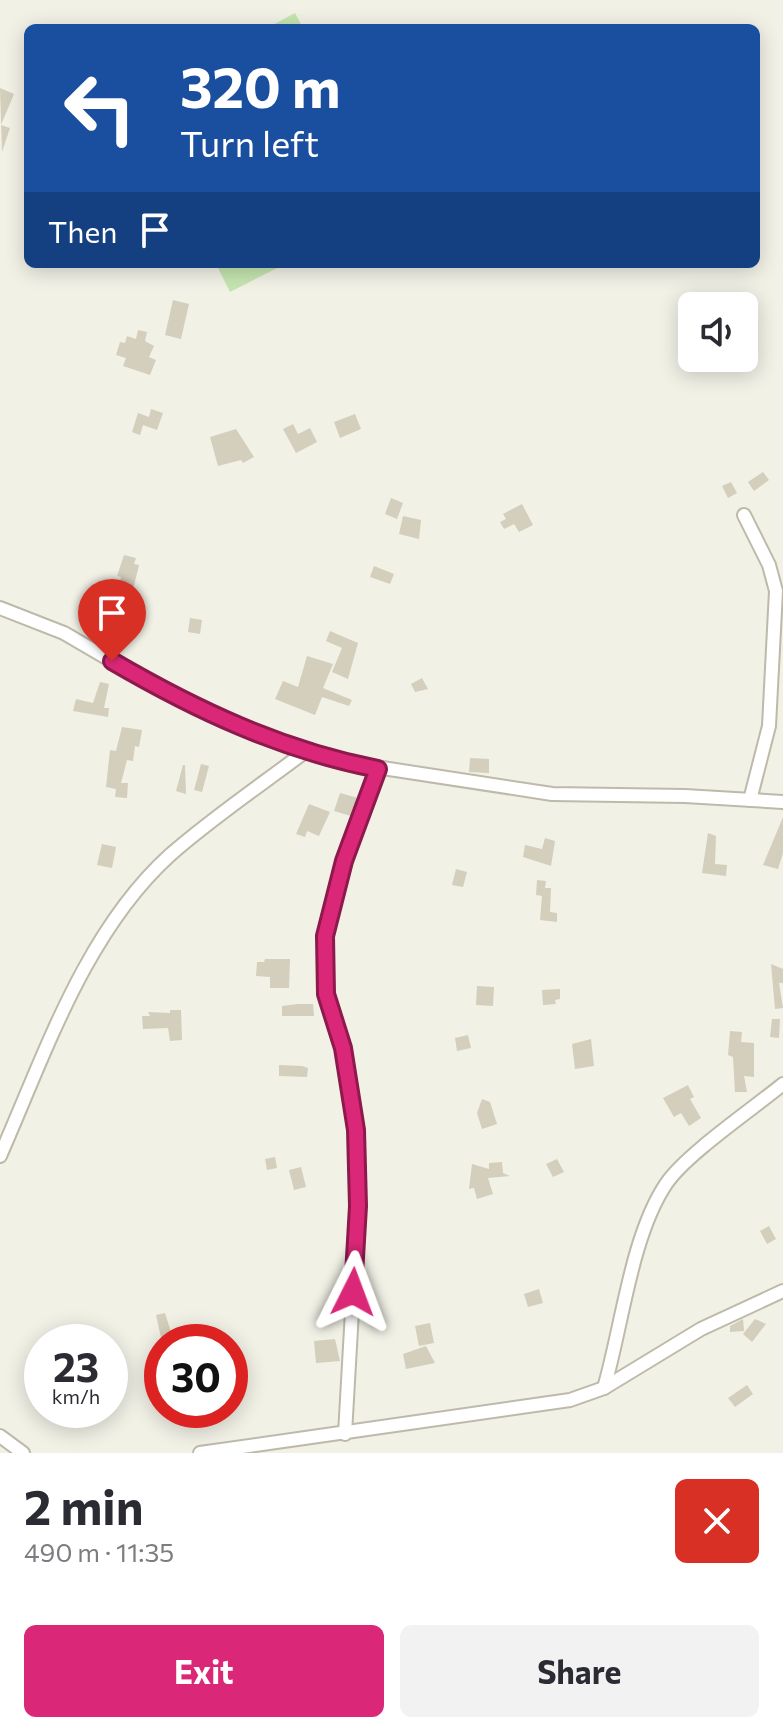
<!DOCTYPE html>
<html lang="en">
<head>
<meta charset="utf-8">
<style>
	body { margin:0; font-family:Commissioner,sans-serif; background:#f2f2f3; color:#2b2b33; height:100vh; display:flex; flex-direction:column; font-size:30px; white-space:nowrap }
	* { box-sizing:border-box; margin:0 }
	p { font-size:26px; color:#7c7c81 }
	.icon { flex:none; width:44px; height:44px; fill:none; stroke:currentColor; stroke-width:2; stroke-linecap:round; stroke-linejoin:round }
	.map { position:relative; height:1453px; overflow:hidden }
	.drawer { display:flex; flex-direction:column; background:#fff; flex:1 }
	.drawer>* { flex:none }
	.hud { position:absolute; left:24px; top:24px; width:736px; height:244px; border-radius:12px; box-shadow:0 4px 20px #0003; background:#1a4fa0; color:#fff; overflow:hidden }
	.fabs { position:absolute; left:678px; top:292px; display:grid; gap:16px }
	.fabs a { display:grid; place-items:center; width:80px; height:80px; border-radius:12px; background:#fff; box-shadow:0 4px 20px #0003; font-size:40px }
	.speed { position:absolute; left:24px; top:1324px; display:flex; gap:16px; font-size:40px; font-weight:700; text-align:center }
	.speed>* { display:grid; place-content:center; width:104px; height:104px; border-radius:50%; background:#fff; box-shadow:0 4px 20px #0003; line-height:1 }
	.speed small { font-size:20px; font-weight:400 }
	.speed .limit { border:12px solid #d22; background:#fff; color:#111 }
	.pin { position:absolute; display:grid; place-items:center; width:68px; height:68px; color:#fff; margin:-82px -34px; border-radius:50% 50% 50% 0; rotate:-45deg; box-shadow:0 0 8px #0007 }
	.pin .icon { rotate:45deg }
	.me { position:absolute; width:88px; margin:-44px; rotate:3deg; stroke-linejoin:round; filter:drop-shadow(0 0 6px #0008) }
	.turn { display:flex; align-items:center; gap:28px; height:168px; padding:0 24px; font-size:36px }
	.turn .icon { width:104px; height:104px; stroke-width:2.5 }
	.turn b { display:block; font-size:56px; line-height:68px }
	.then { display:flex; align-items:center; height:76px; padding:0 24px; background:#0003; gap:16px; font-size:30px }
	.round { display:grid; place-items:center; flex:none; width:84px; height:84px; border-radius:12px; background:#f2f2f3 }
	.overview { display:flex; align-items:center; justify-content:space-between; height:136px; padding:0 24px }
	h1 { font-size:48px; font-weight:700; line-height:60px }
	.button { display:flex; gap:16px; margin-top:auto; padding:16px 24px }
	.button a { flex:1; height:92px; border-radius:12px; background:#db2777; color:#fff; font-size:32px; font-weight:700; line-height:92px; text-align:center }
	.button a+a { background:#f2f2f3; color:#2b2b33 }
	.map>svg:first-child { display:block }
</style>
</head>
<body>
<div class="map">
<svg width="783" height="1453" viewBox="0 0 783 1453">
	<rect width="100%" height="100%" fill="#f2f1e6"/>
	<g fill="#c5e5b0">
		<polygon points="295,13 303,28 267,28"/>
		<polygon points="216,264 285,264 230,292"/>
	</g>
	<g fill="#d4cebc">
		<polygon points="0,88 14,94 1,125 10,128 2,152"/>
		<polygon points="173,300 189,304 181,339 165,335"/>
		<polygon points="138,330 147,332 145,341 154,346 149,357 156,360 150,375 123,366 126,358 116,355 120,342 125,343 127,336 136,339"/>
		<polygon points="151,409 163,413 157,430 143,425 140,435 132,432 138,413 149,417"/>
		<polygon points="355,414 361,429 340,438 334,422"/>
		<polygon points="293,424 298,434 310,428 317,442 296,453 283,429"/>
		<polygon points="236,429 254,457 243,463 241,460 218,466 210,437"/>
		<polygon points="763,472 769,480 754,491 748,482"/>
		<polygon points="731,482 737,493 728,498 722,486"/>
		<polygon points="391,498 403,503 397,519 385,514"/>
		<polygon points="522,504 533,525 519,532 514,524 504,529 500,522 506,519 503,514"/>
		<polygon points="403,516 421,520 419,539 399,534"/>
		<polygon points="124,555 136,558 134,564 139,565 128,610 115,607 121,577 117,576"/>
		<polygon points="374,566 394,574 390,584 370,577"/>
		<polygon points="190,618 202,620 200,634 188,632"/>
		<polygon points="330,631 358,643 348,679 332,672 342,648 326,641"/>
		<polygon points="307,656 333,664 323,688 352,700 349,706 322,697 315,715 275,699 283,681 298,687"/>
		<polygon points="422,678 428,689 415,692 411,684"/>
		<polygon points="100,682 109,684 104,708 109,708 108,717 73,711 76,699 93,703"/>
		<polygon points="122,727 142,730 139,747 135,746 133,761 127,760 121,783 128,783 127,798 115,797 116,789 106,787 110,750 116,751"/>
		<polygon points="470,758 489,759 489,773 469,772"/>
		<polygon points="201,764 209,766 202,792 194,790"/>
		<polygon points="183,765 185,765 186,794 176,791"/>
		<polygon points="340,793 358,798 351,816 334,811"/>
		<polygon points="309,804 330,812 319,836 307,831 305,837 296,834"/>
		<polygon points="783,817 783,853 778,869 763,865"/>
		<polygon points="708,833 716,836 715,864 727,865 726,876 702,873"/>
		<polygon points="545,838 555,841 551,866 523,857 525,845 542,849"/>
		<polygon points="102,844 116,847 112,868 97,865"/>
		<polygon points="456,869 467,872 463,887 452,885"/>
		<polygon points="537,880 546,881 545,888 551,888 550,912 557,913 557,922 540,920 542,896 536,895"/>
		<polygon points="265,959 290,959 289,988 270,988 270,977 256,976 257,962 264,962"/>
		<polygon points="771,964 783,969 783,983 779,983 783,1008 775,1009"/>
		<polygon points="477,986 494,987 493,1006 476,1005"/>
		<polygon points="560,989 560,999 555,1000 556,1004 543,1005 542,990"/>
		<polygon points="298,1004 313,1004 314,1016 282,1016 282,1006"/>
		<polygon points="170,1010 181,1010 182,1040 170,1041 168,1028 143,1029 142,1016 150,1016 148,1012 170,1013"/>
		<polygon points="772,1019 780,1019 779,1038 770,1037"/>
		<polygon points="730,1031 742,1032 741,1042 754,1043 754,1077 744,1076 747,1092 735,1092 733,1057 728,1055"/>
		<polygon points="468,1035 471,1048 457,1051 455,1038"/>
		<polygon points="591,1039 594,1066 575,1069 572,1044"/>
		<polygon points="279,1065 302,1066 308,1068 307,1077 279,1076"/>
		<polygon points="688,1085 694,1097 690,1099 701,1118 689,1126 681,1113 674,1117 663,1098"/>
		<polygon points="482,1099 490,1102 497,1124 482,1129 477,1113"/>
		<polygon points="275,1157 277,1168 267,1170 265,1159"/>
		<polygon points="557,1159 564,1172 553,1177 546,1164"/>
		<polygon points="502,1162 503,1173 510,1176 488,1178 493,1194 477,1199 474,1188 469,1189 472,1164 489,1169 489,1163"/>
		<polygon points="301,1167 306,1187 294,1190 289,1170"/>
		<polygon points="769,1226 776,1239 767,1244 760,1231"/>
		<polygon points="539,1289 543,1303 528,1307 524,1294"/>
		<polygon points="165,1313 174,1342 162,1342 156,1315"/>
		<polygon points="743,1319 744,1331 730,1332 730,1326"/>
		<polygon points="755,1319 766,1324 752,1342 743,1334"/>
		<polygon points="430,1323 434,1343 419,1346 415,1326"/>
		<polygon points="335,1339 340,1361 316,1363 314,1341"/>
		<polygon points="426,1346 435,1363 406,1369 403,1354"/>
		<polygon points="747,1385 753,1394 735,1407 728,1398"/>
	</g>
	<g fill="none" stroke-linecap="round" stroke-linejoin="round">
		<defs>
			<g id="street">
				<polyline points="744,515 769,565 776,591 769,726 750,800"/>
				<polyline points="0,608 64,633 153,685 256,735 337,761 552,794 685,796 783,802"/>
				<path d="M0,1156C45,1054 85,932 170,855C212,818 261,785 306,751"/>
				<path d="M604,1388C622,1327 631,1236 666,1184C685,1155 754,1108 783,1084"/>
				<polyline points="345,1434 358,1206 356,1130 343,1048 326,994 325,936 344,861 378,769"/>
				<polyline points="0,1436 23,1453"/>
				<polyline points="200,1453 570,1400 604,1388 701,1329 783,1291"/>
			</g>
		</defs>
		<use href="#street" stroke="#bdbaa9" stroke-width="16"/>
		<use href="#street" stroke="#fff" stroke-width="12"/>
	</g>
	<g fill="none" stroke-linecap="round" stroke-linejoin="round">
		<defs>
			<path id="route" d="M112,661C196,710 281,750 378,769L344,861L325,936L326,994L343,1048L356,1130L358,1206L353,1292"/>
		</defs>
		<use href="#route" stroke="#8e194d" stroke-width="20"/>
		<use href="#route" stroke="#db2777" stroke-width="14"/>
	</g>
</svg>
<div class="fabs">
<a><svg class="icon" aria-label="sound" viewBox="0 0 24 24"><path d="M4 9h4l5-4v14l-5-4H4zM17 9q2 3 0 6"/></svg></a>
</div>
<div class="speed"><div>23<small>km/h</small></div><div class="limit">30</div></div>
<div class="pin" style="left:112px;top:661px;background:#d93025"><svg class="icon" aria-label="arrive" viewBox="0 0 24 24"><path d="M6 21V4h12l-3 4 3 4H6"/></svg></div>
<svg class="me" style="left:353px;top:1292px" viewBox="-20 -20 40 40"><path d="M0-17L14 15 0 8-14 15z" fill="#db2777" stroke="#fff" stroke-width="4"/></svg>
<div class="hud">
<div class="turn"><svg class="icon" aria-label="left" viewBox="0 0 24 24"><path d="M17 20v-9H6M10 6l-5 5 5 5"/></svg><div><b>320 m</b>Turn left</div></div>
<div class="then">Then<svg class="icon" aria-label="arrive" viewBox="0 0 24 24"><path d="M6 21V4h12l-3 4 3 4H6"/></svg></div>
</div>
</div>
<section class="drawer">
<div class="overview"><div><h1>2 min</h1><p>490 m · 11:35</p></div><a class="round" style="background:#d93025;color:#fff"><svg class="icon" aria-label="close" viewBox="0 0 24 24"><path d="M6 6l12 12M18 6L6 18"/></svg></a></div>
<div class="button"><a>Exit</a><a>Share</a></div>
</section>
</body>
</html>
